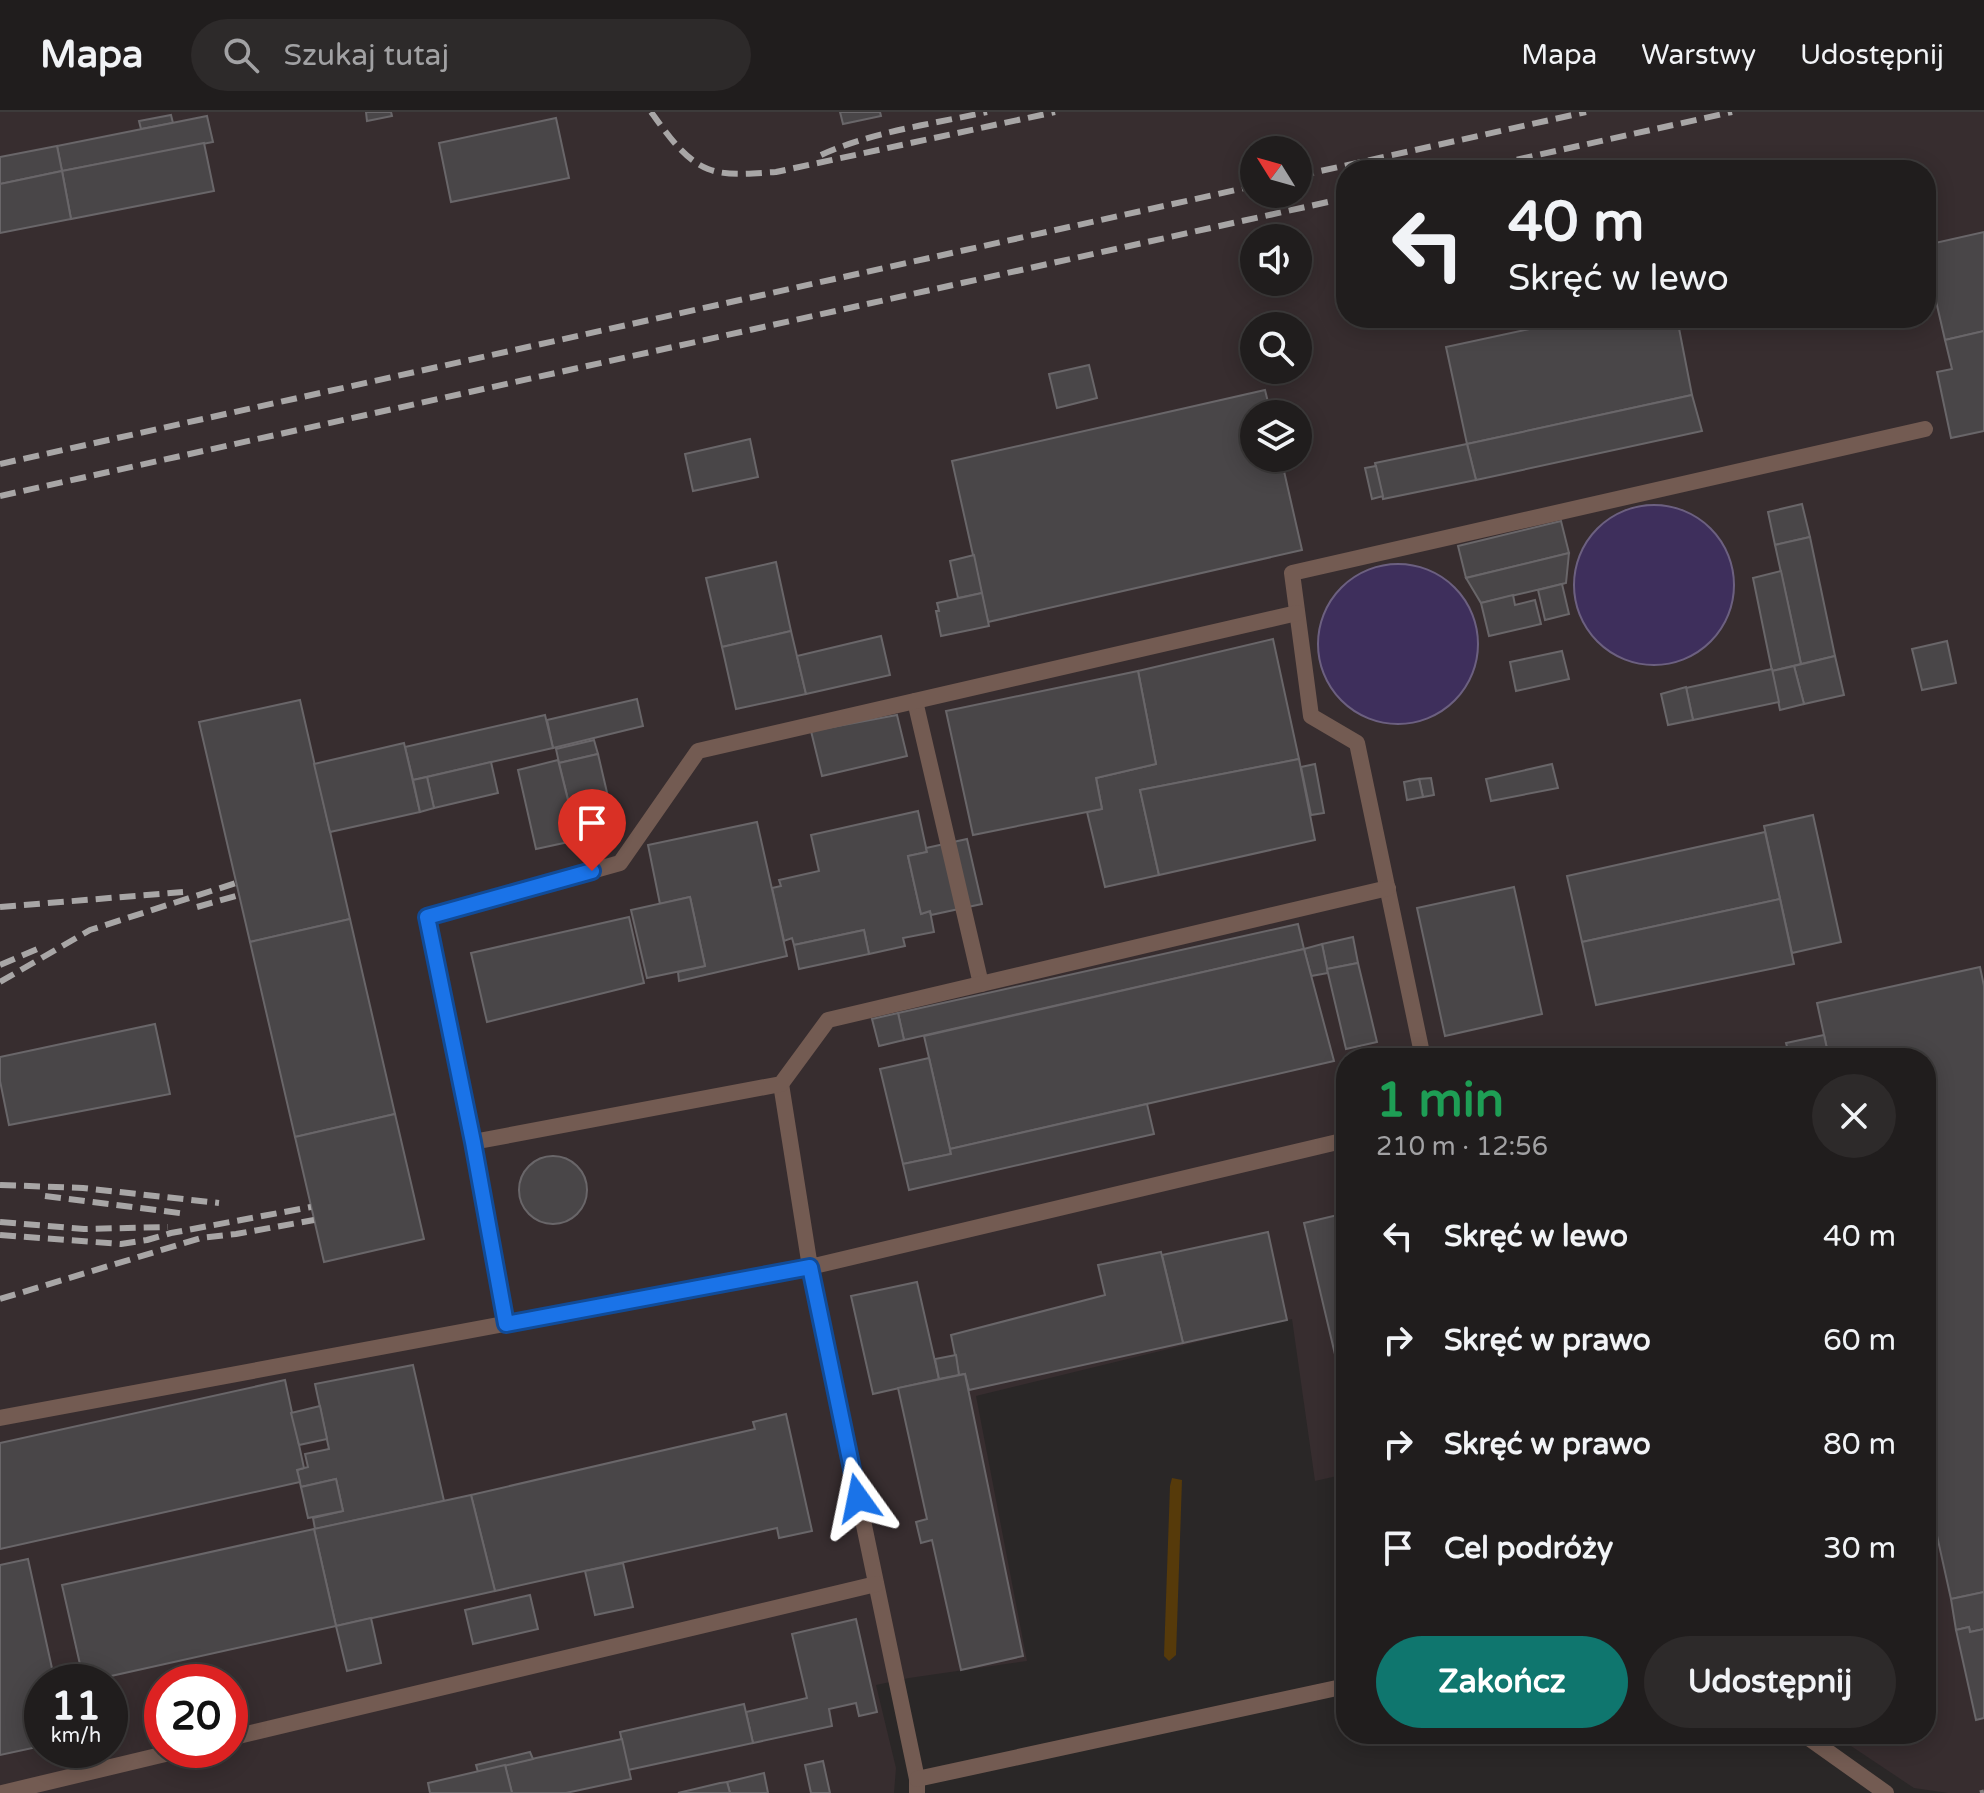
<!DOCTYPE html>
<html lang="pl">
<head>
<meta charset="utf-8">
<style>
	body { margin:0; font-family:"Varela Round",sans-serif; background:#2d2a2a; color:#f1f3f6; height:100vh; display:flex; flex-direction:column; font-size:30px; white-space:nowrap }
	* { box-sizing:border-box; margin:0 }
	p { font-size:26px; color:#a2a2a4 }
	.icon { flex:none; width:44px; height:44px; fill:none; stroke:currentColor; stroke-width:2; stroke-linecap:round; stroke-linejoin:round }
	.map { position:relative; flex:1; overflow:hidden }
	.side { position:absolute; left:1336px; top:936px; width:600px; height:696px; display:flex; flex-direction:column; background:#201d1d; border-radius:32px; box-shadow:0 4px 20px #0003,0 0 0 2px #3d3b3b }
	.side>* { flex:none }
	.top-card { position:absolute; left:1336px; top:48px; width:600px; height:168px; border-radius:32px; box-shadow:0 4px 20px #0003,0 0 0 2px #3d3b3b; background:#201d1d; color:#f1f3f6; overflow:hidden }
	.needle { width:52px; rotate:307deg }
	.buttons { position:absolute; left:1240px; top:24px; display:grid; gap:16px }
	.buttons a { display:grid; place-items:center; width:72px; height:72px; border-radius:50%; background:#201d1d; box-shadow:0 4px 20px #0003,0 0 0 2px #3d3b3b; font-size:40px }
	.speed { position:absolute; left:24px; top:1552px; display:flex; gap:16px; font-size:40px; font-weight:700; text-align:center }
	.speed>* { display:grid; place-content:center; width:104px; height:104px; border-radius:50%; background:#201d1d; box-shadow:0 4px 20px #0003,0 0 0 2px #3d3b3b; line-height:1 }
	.speed small { font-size:20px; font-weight:400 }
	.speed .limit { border:12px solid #d22; background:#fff; color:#111 }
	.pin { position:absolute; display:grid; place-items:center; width:68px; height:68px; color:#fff; margin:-82px -34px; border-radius:50% 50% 50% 0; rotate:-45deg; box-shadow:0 0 8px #0007 }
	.pin .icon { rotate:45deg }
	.me { position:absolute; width:88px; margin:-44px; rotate:348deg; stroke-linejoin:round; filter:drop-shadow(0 0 6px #0008) }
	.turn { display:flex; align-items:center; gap:28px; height:168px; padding:0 40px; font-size:36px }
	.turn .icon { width:104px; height:104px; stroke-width:2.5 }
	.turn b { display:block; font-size:56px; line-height:68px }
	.round { display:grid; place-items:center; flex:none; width:84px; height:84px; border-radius:42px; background:#2d2a2a }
	.overview { display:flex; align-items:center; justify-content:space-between; height:136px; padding:0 40px }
	h1 { font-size:48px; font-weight:700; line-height:60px; color:#1e9e55 }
	.cta { display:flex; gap:16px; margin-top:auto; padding:16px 40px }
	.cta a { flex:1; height:92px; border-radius:48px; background:#0f766e; color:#fff; font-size:32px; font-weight:700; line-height:92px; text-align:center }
	.cta a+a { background:#2d2a2a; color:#f1f3f6 }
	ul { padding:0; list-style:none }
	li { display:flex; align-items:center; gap:24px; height:104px; padding:0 40px }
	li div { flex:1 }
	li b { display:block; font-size:30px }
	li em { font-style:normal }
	header { display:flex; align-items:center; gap:48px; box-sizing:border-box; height:112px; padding:0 40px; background:#201d1d; border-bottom:2px solid #3d3b3b }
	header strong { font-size:38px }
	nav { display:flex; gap:44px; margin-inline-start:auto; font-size:28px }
	.search { width:560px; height:72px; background:#2d2a2a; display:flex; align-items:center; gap:20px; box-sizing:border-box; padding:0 28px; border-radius:44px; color:#a2a2a4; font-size:30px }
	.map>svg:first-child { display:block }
</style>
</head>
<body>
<header>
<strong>Mapa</strong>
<div class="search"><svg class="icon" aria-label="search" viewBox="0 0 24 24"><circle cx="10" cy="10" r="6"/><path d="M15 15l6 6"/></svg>Szukaj tutaj</div>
<nav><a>Mapa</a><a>Warstwy</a><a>Udostępnij</a></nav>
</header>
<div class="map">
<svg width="1984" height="1681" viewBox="0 0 1984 1681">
	<rect width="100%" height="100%" fill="#2a2727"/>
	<path fill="#372d2f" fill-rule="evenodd" d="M0,0H1984V1681H1948L1914,1676L1833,1622H1926V946H1346V1362L1315,1369L1292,1207L976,1284L1027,1549L909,1566L876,1573L896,1656L894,1681H0ZM1254,38H1298V82H1254ZM1346,58H1926V206H1346ZM1254,126H1298V170H1254ZM1254,214H1298V258H1254ZM1254,302H1298V346H1254ZM42,1570H110V1638H42ZM162,1570H230V1638H162Z"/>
	<polygon fill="#563a0a" points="1172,1366 1182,1368 1176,1543 1169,1549 1164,1544 1170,1374"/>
	<g fill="#3e2f5c" stroke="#6c6080" stroke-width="2">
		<circle cx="1654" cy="473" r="80"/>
		<circle cx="1398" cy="532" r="80"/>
	</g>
	<g fill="#494648" stroke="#696669" stroke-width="2">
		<polygon points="366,0 391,0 392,4 367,9"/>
		<polygon points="840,0 880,0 881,4 843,12"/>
		<polygon points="171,3 173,11 141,17 139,9"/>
		<polygon points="207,4 213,30 62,59 57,34"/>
		<polygon points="556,6 569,66 451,90 439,31"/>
		<polygon points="204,31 214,79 71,107 62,59"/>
		<polygon points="57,34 62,59 0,72 0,45"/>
		<polygon points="62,59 71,107 0,121 0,72"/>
		<polygon points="1984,120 1984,219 1945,228 1926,146 1926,133"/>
		<polygon points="1580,206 1677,206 1692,283 1467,332 1446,235"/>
		<polygon points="1984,219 1984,319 1951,326 1937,260 1952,257 1945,228"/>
		<polygon points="1089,253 1097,286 1057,296 1049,262"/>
		<polygon points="1265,278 1271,302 1254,302 1254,346 1281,346 1302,438 988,510 952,349"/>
		<polygon points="1692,283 1702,319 1476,368 1467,332"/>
		<polygon points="750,327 758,365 693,379 685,342"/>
		<polygon points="1467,332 1476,368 1383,387 1375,351"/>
		<polygon points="1376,354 1383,384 1372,387 1365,356"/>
		<polygon points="1802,392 1810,425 1775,433 1768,400"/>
		<polygon points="1561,409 1569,441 1466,466 1458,434"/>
		<polygon points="1810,425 1835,544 1801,552 1775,433"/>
		<polygon points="1569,441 1566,471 1562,472 1481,491 1466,466"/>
		<polygon points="974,443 982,481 958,486 950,449"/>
		<polygon points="776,450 791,519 722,535 706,466"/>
		<polygon points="1781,459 1801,552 1772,559 1753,466"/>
		<polygon points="1562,472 1569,502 1545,508 1538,478"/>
		<polygon points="982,481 989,514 941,524 936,499 939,499 937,491"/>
		<polygon points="1513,483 1515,493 1535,488 1541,512 1489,524 1481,491"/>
		<polygon points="791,519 806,582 736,597 722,535"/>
		<polygon points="881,524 890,563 806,582 797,544"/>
		<polygon points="1273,527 1299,647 1140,678 1159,763 1105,775 1087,700 1102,697 1096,666 1156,652 1138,559"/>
		<polygon points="1947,529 1956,571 1922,578 1912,537"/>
		<polygon points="1562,539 1569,567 1516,579 1510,550"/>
		<polygon points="1835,544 1844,583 1804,592 1794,554"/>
		<polygon points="1794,554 1804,592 1780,598 1772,559"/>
		<polygon points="1772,557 1779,590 1693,608 1686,576"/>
		<polygon points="1138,559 1156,652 1096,666 1102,697 973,723 946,599"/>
		<polygon points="1686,575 1693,608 1668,613 1661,582"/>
		<polygon points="637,587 643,614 553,636 547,608"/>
		<polygon points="300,588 350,807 250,830 199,610"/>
		<polygon points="545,603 553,636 413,668 405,635"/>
		<polygon points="897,603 907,644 822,664 811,619"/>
		<polygon points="594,628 598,642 559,651 556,637"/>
		<polygon points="404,631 420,700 330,720 314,652"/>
		<polygon points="598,642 616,719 578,728 559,651"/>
		<polygon points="1299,647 1315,728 1159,763 1140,678"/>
		<polygon points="558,648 578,728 536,737 518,658"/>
		<polygon points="491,650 498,681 434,696 427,665"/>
		<polygon points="1315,652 1324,701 1311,703 1301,655"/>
		<polygon points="1552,652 1558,676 1491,689 1486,667"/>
		<polygon points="427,665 434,696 420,700 413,668"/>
		<polygon points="1431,666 1434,683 1423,685 1419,667"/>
		<polygon points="1419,667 1423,685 1407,688 1404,670"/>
		<polygon points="918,699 927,740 908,744 921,802 930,799 934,820 903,826 905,834 869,842 864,818 794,833 792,826 784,829 772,776 781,774 779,768 819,759 811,723"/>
		<polygon points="1813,703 1841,830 1792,841 1764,714"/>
		<polygon points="757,710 787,844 679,869 678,860 705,854 690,785 660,792 648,733"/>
		<polygon points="1765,720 1780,787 1582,830 1567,764"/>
		<polygon points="967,727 982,792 931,803 930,799 921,802 908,744 927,740 926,736"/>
		<polygon points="1514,775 1542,902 1445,924 1417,796"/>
		<polygon points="690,785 705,854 647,866 631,798"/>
		<polygon points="1780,787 1794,852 1596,893 1582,830"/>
		<polygon points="629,805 644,871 487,910 471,841"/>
		<polygon points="350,807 395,1002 295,1025 250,830"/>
		<polygon points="1298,812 1304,837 904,928 898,901"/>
		<polygon points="864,818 869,842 799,857 794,833"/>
		<polygon points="1353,825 1358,851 1327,857 1322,832"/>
		<polygon points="1322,832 1328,861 1311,864 1304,837"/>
		<polygon points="1304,837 1334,949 950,1037 924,924"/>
		<polygon points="1358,851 1377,930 1346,937 1327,857"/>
		<polygon points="1980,855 1984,874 1984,1480 1951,1487 1926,1374 1926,946 1829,946 1817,891"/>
		<polygon points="898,901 904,928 879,934 872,907"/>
		<polygon points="155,912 170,982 9,1013 0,969 0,945"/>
		<polygon points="1824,923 1829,946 1790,946 1786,931"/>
		<polygon points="929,946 951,1042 903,1052 880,957"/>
		<polygon points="1147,992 1154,1022 909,1078 903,1052 951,1042 950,1037"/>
		<polygon points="395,1002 424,1127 324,1150 295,1025"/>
		<circle cx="553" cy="1078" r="34"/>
		<polygon points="1346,1101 1346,1289 1304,1111"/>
		<polygon points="1268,1120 1287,1208 1183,1231 1162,1143"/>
		<polygon points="1161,1140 1183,1231 969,1278 965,1262 959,1263 951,1223 1105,1183 1098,1153"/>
		<polygon points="917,1170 939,1267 873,1282 851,1184"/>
		<polygon points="956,1243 959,1263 939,1267 935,1247"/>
		<polygon points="413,1253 444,1389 315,1417 313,1406 343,1399 336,1367 301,1375 297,1358 308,1355 305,1342 329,1337 315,1272"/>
		<polygon points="965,1262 1023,1544 961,1558 932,1428 921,1431 916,1410 927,1407 898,1276"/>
		<polygon points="285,1268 304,1356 297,1358 300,1370 0,1437 0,1331"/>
		<polygon points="320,1294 327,1327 299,1333 291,1301"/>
		<polygon points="786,1302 812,1419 779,1426 777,1416 495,1479 471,1383 755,1317 753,1310"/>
		<polygon points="336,1367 343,1399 308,1406 301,1375"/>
		<polygon points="471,1383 495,1479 336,1514 314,1417"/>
		<polygon points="314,1417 336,1514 84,1570 62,1473"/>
		<polygon points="28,1447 55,1570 42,1570 42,1634 0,1643 0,1453"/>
		<polygon points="623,1451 633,1495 595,1503 585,1459"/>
		<polygon points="1984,1480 1984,1517 1970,1520 1969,1515 1956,1518 1951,1487"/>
		<polygon points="530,1483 538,1517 473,1532 465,1498"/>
		<polygon points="371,1506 381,1551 347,1559 336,1514"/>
		<polygon points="856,1507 877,1600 859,1604 856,1591 829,1597 832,1614 753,1631 746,1600 807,1586 792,1522"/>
		<polygon points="1969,1515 1970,1520 1984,1517 1984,1606 1976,1608 1956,1518"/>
		<polygon points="744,1592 753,1631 628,1658 620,1620"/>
		<polygon points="622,1627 631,1667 566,1681 512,1681 505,1653"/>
		<polygon points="530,1640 533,1647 478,1660 476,1653"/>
		<polygon points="823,1649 830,1681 811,1681 805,1653"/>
		<polygon points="505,1653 512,1681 430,1681 428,1671"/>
		<polygon points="764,1661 768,1681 730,1681 727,1670"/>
		<polygon points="727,1670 730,1681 678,1681 720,1671"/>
	</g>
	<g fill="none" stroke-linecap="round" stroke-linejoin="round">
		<polyline stroke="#807e7e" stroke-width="5" stroke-dasharray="8 4" stroke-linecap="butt" points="1980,1681 1984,1680"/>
		<g stroke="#735b52" stroke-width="16">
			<polyline points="915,589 981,872"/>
			<polyline points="1423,946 1357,631 1311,604 1292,461 1925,317"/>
			<polyline points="781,972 810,1155 1346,1028"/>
			<polyline points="473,1030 781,972 828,908 1388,776"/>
			<polyline points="506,1212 473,1030 427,805 620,751 698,639 1297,501"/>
			<polyline points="0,1306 810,1155 917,1667 917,1681"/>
			<polyline points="1803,1622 1886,1681"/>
			<polyline points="230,1626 876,1472"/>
			<polyline points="917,1667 1346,1574"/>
			<polyline points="2,1681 182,1638"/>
		</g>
		<g stroke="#a8a6a6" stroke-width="6" stroke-dasharray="16 8" stroke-linecap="butt">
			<path d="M651,0C666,20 683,47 708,57C728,65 755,61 776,60L1055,0"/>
			<path d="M821,43C871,20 932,12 987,0"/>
			<polyline points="1470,58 1732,0"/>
			<polyline points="1298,64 1586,0"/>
			<polyline points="0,352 1254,74"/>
			<polyline points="0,384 1346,86"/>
			<polyline points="0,795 183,780"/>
			<polyline points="197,795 239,783"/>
			<polyline points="0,853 40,836"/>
			<polyline points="0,870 90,818 236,771"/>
			<polyline points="0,1073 83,1076 219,1091"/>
			<polyline points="45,1084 187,1102"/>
			<polyline points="0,1110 84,1117 168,1115"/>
			<polyline points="0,1123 121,1132 147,1128 171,1121 311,1095"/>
			<polyline points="0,1187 201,1126 236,1122 314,1108"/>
		</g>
	</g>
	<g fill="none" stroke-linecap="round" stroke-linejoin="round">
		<defs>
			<polyline id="route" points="592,759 427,805 473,1030 506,1212 810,1155 858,1386"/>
		</defs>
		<use href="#route" stroke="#114b97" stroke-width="20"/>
		<use href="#route" stroke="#1a73e8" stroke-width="14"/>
	</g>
</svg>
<div class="buttons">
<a><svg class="needle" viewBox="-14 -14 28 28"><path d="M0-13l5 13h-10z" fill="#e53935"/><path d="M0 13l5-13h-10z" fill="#a2a2a4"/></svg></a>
<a><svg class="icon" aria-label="sound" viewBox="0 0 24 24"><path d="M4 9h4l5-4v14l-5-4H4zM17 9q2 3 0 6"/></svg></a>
<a><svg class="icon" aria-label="search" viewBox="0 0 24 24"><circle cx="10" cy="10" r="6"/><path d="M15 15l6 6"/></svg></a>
<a><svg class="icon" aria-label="layers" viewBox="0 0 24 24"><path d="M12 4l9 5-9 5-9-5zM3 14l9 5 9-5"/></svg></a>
</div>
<div class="speed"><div>11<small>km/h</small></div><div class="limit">20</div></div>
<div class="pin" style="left:592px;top:759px;background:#d93025"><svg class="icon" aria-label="arrive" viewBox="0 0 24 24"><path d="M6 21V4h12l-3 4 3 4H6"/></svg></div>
<svg class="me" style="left:858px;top:1386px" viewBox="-20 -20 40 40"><path d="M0-17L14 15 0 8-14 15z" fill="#1a73e8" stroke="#fff" stroke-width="4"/></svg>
<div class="top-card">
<div class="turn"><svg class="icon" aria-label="left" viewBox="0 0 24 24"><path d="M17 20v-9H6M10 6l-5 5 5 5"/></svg><div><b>40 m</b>Skręć w lewo</div></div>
</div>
<section class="side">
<div class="overview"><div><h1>1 min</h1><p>210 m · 12:56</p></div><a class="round"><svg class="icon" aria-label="close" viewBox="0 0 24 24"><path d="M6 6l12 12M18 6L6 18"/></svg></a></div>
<ul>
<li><svg class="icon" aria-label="left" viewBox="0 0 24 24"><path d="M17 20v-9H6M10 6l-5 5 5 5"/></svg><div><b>Skręć w lewo</b></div><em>40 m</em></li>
<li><svg class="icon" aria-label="right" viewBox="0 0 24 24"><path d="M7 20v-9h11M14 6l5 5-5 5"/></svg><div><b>Skręć w prawo</b></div><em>60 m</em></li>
<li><svg class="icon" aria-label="right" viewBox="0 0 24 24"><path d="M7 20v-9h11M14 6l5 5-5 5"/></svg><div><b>Skręć w prawo</b></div><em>80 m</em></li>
<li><svg class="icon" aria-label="arrive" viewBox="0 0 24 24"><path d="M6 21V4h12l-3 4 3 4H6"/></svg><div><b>Cel podróży</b></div><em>30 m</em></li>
</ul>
<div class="cta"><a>Zakończ</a><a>Udostępnij</a></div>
</section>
</div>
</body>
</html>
